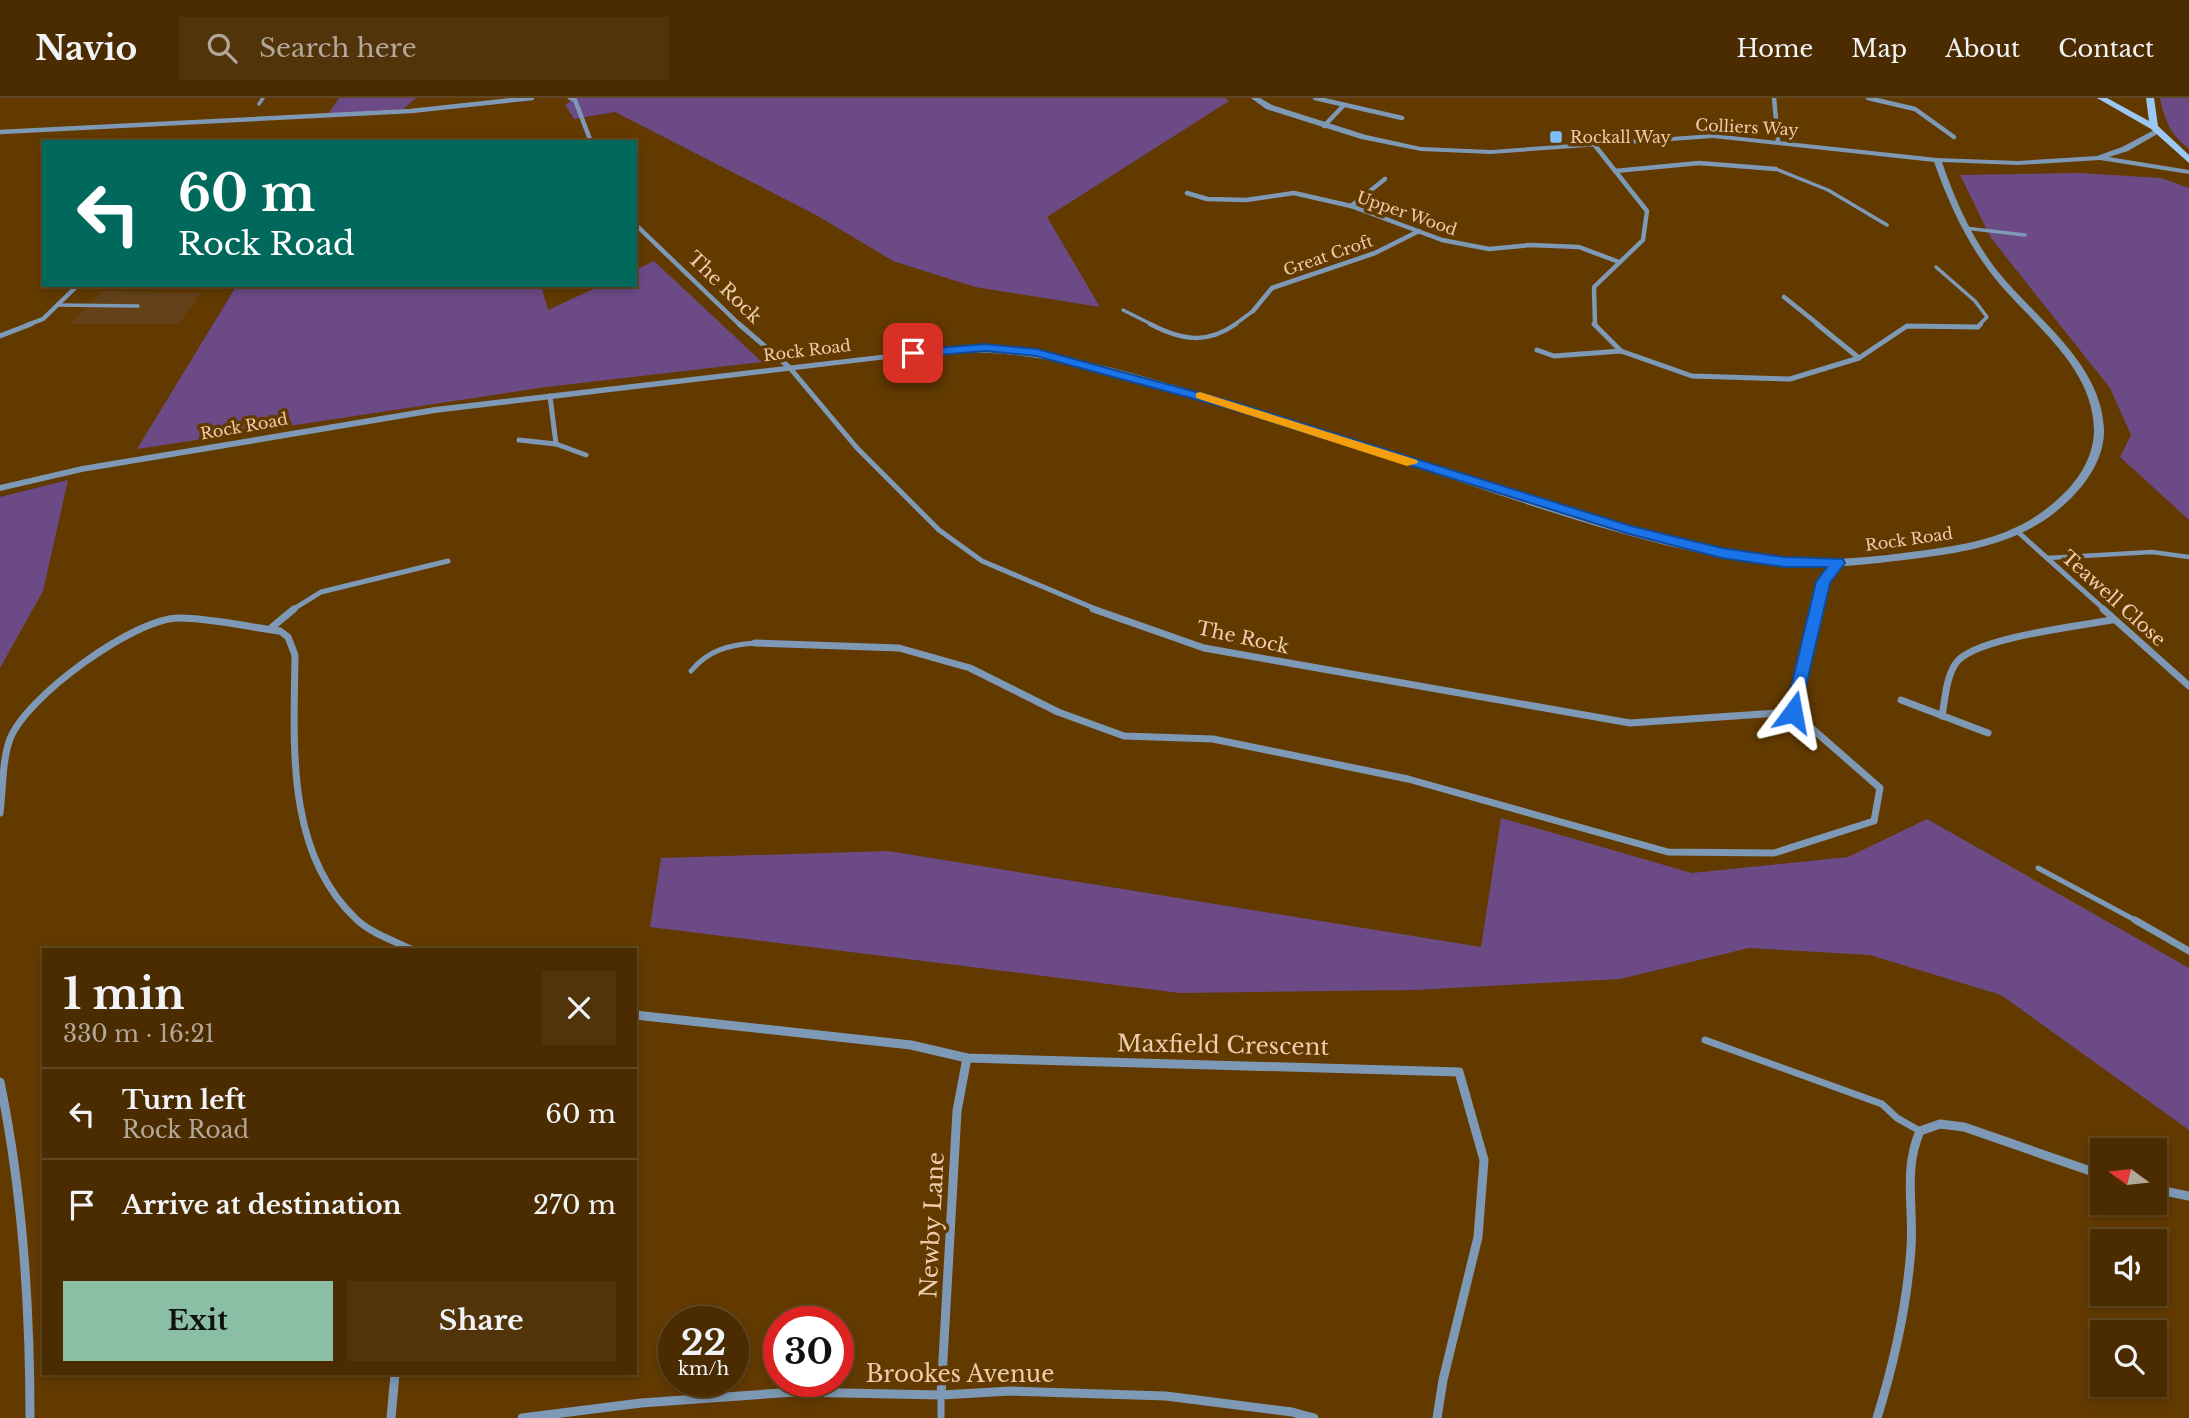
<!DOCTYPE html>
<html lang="en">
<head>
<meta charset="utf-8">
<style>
	body { margin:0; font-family:"Libre Baskerville",serif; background:#51340a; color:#f1f3f6; height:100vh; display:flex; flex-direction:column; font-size:26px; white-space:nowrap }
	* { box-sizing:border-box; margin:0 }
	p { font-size:23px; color:#b2a799 }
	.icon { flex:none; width:38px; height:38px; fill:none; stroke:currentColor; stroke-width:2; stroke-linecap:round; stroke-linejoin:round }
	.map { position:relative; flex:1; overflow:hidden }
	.sheet { position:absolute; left:42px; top:850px; width:595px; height:427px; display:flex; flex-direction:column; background:#4a2c00; border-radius:0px; box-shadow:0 4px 10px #0003,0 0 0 2px #614822 }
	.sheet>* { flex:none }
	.top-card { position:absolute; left:42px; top:42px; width:595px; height:147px; border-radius:0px; box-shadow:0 4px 10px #0003,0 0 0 2px #614822; background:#00695c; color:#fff; overflow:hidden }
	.needle { width:46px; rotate:285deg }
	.controls { position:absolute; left:2090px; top:1040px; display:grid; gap:14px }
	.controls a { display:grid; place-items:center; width:77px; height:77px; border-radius:0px; background:#4a2c00; box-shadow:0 4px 10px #0003,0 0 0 2px #614822; font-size:35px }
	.speed { position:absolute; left:658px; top:1208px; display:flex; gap:14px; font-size:35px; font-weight:700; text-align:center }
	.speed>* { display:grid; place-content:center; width:91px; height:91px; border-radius:50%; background:#4a2c00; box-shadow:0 4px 10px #0003,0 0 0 2px #614822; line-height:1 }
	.speed small { font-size:18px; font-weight:400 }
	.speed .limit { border:10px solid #d22; background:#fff; color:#111 }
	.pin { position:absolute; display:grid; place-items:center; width:60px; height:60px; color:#fff; margin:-30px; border-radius:14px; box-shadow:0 4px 10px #0006 }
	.me { position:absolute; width:77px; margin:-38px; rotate:13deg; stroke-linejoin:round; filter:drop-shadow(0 0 5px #0008) }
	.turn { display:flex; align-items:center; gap:24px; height:147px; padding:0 21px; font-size:32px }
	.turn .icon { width:91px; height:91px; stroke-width:2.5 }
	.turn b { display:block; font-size:49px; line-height:60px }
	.round { display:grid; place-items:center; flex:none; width:74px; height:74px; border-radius:0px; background:#51340a }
	.head { display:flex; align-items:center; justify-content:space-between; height:119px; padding:0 21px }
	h1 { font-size:42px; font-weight:700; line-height:52px }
	.button { display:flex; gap:14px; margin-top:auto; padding:14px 21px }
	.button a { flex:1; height:80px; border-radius:0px; background:#8abfa5; color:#111; font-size:28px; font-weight:700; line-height:80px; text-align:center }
	.button a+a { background:#51340a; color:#f1f3f6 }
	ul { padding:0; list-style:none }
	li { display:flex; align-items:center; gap:21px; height:91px; padding:0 21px; border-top:2px solid #614822 }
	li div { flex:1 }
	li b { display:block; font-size:26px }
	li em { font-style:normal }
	header { display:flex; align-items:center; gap:42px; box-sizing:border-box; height:98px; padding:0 35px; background:#4a2c00; border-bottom:2px solid #614822 }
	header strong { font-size:33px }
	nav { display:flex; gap:38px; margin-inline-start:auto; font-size:24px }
	.search { width:490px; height:63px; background:#51340a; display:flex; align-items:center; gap:18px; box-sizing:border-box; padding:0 24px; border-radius:0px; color:#b2a799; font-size:26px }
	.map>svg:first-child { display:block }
</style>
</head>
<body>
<header>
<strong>Navio</strong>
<div class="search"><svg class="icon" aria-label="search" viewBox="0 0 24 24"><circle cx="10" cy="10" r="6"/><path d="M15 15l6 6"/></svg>Search here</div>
<nav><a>Home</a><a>Map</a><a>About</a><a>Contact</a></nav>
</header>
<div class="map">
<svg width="2189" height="1320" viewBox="0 0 2189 1320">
	<rect width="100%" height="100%" fill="#623a00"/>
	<polygon fill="#63421a" points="103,193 200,195 179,226 70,226"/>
	<g fill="#6c4a86">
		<polygon points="339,0 416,0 403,11 328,16"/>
		<polygon points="575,0 1225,0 1229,3 1047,119 1100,209 975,189 893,163 818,118 615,14 574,21 565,7"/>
		<path d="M2160,0H2189V51C2171,37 2164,22 2160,0Z"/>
		<polygon points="2080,75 2161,80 2189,90 2189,422 2120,359 2131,337 2110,290 1991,140 1960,77"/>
		<polygon points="654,163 762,264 546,289 137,351 237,187 541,187 548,212 602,187 635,187 635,172"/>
		<polygon points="68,382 43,493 0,570 0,399"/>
		<polygon points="1501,720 1692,775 1848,759 1927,721 2189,870 2189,1032 2001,897 1870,857 1749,850 1620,881 1413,892 1180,895 650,829 661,760 888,753 1481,849"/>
	</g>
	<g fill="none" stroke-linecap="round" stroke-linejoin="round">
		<g stroke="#7e99b5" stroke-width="3.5">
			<polyline points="259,6 263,0"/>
			<polyline points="1776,71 1828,92 1887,127"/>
			<polyline points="1965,130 2025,137"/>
			<polyline points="1936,169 1975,203 1987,219 1979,227"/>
			<polyline points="57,207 138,208"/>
			<polyline points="1123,212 1153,227"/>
			<polyline points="1234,227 1253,213"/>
		</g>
		<g stroke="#7e99b5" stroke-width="4.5">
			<path d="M1150,226C1181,242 1206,247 1236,226"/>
			<polyline points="1978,229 1981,226"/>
			<polyline points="2047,460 2152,454 2189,459"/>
		</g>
		<g stroke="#7e99b5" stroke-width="5">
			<path d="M691,573C708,552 729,547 755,545"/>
			<polyline points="2038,770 2135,822"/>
		</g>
		<g stroke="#7e99b5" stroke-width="7">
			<polyline points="1705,942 1882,1006 1897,1020 1920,1033"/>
			<polyline points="941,1297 941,1320"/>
		</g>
		<g stroke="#7e99b5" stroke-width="4.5">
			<polyline points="570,0 575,2 591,44"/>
			<polyline points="1315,0 1402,20"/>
			<polyline points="1774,0 1778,43"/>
			<polyline points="1868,0 1915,11 1954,39"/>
			<polyline points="1324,28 1344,7"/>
			<polyline points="0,34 411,13 532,0"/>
			<polyline points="1593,45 1647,113 1643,142 1594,189 1595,227"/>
			<polyline points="1615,73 1699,65 1776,71"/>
			<polyline points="1187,95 1207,101 1246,102 1294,95 1351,108 1442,142 1489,151 1530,147 1579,149 1619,164"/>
			<polyline points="1351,108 1385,81"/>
			<polyline points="635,126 740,227"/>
			<polyline points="1784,199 1819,227"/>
			<polyline points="1253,213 1272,190 1375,155 1419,133"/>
			<polyline points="27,227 43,221 78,187"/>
		</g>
		<g stroke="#7e99b5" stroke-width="5">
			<polyline points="739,226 790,270 857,350 939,432 982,463 1098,512"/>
			<polyline points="1594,226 1621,253 1692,278 1790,281 1859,260 1907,228 1978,229"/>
			<polyline points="1817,226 1859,260"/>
			<polyline points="0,238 31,226"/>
			<polyline points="1537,252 1554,258 1621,253"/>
			<polyline points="550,298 556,346"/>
			<polyline points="519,342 556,346 586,357"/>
			<polyline points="2018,434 2105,512"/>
			<polyline points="292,512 321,494 448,463"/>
			<polyline points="1817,512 1824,484 1838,465"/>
		</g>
		<g stroke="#7e99b5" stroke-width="7">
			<polyline points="1093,511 1204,550 1630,625 1793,614 1818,511"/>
			<polyline points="2103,511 2189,588"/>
			<polyline points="271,530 294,511"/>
			<polyline points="755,545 899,550 970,570 1058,614 1124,638 1213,641 1408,681 1668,754 1774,755 1874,723 1880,690 1793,614"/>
			<polyline points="1901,602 1988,635"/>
			<path d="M1942,618C1945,602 1946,579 1956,565C1974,540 2079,528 2112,522"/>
			<path d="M0,715C3,692 2,662 10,641C26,599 134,520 179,520C212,520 247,529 280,533L288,539L295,557C294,646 285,754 356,821C372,836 395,843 413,852"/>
			<polyline points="2135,822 2189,853"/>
		</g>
		<g stroke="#7e99b5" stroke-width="9">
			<polyline points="635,917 911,947 967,960 1459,974 1484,1062 1478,1139 1443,1282 1437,1320"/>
			<path d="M0,984C23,1095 30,1207 30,1320"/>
			<polyline points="2154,1091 2189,1098"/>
			<polyline points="941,1297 957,1013 967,960"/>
			<polyline points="391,1320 395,1276"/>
			<polyline points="522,1320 641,1305 795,1294 941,1297 1011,1293 1166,1298 1292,1314 1314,1320"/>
			<path d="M1877,1320C1894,1265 1907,1208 1911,1150C1914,1110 1903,1072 1920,1033L1940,1026L1964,1029L2102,1077"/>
		</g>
		<path fill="#7e99b5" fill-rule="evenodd" d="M1251,0H1260L1272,7L1366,37L1421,49L1491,52L1713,36L1937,60L2018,63L2097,58L2122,49L2156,31L2160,33L2159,35L2128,53L2109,59L2189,72V76L2100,62L2018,67L1942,64C1955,102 1971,138 1995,170C2033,219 2101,263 2104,331C2105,365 2079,396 2053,416C2015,445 1966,454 1920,460C1880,465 1841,470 1801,469C1754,467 1707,457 1661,446C1574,424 1489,393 1404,365C1314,336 1223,306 1132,281C1067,263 1005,251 937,255L435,315L82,374L0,393V387L82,368L435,309L957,248C1041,248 1120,271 1200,295C1286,320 1372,348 1458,376C1567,413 1686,458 1803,461C1839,462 1875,459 1911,454C1957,448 2004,442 2042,414C2069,395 2094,366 2094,332C2093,265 2026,222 1990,174C1965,141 1948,103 1934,64L1713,40L1491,56L1421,53L1361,41L1266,11Z"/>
		<polygon fill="#9cc8f4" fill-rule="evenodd" points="2097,0 2107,0 2149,23 2146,0 2154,0 2158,28 2189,57 2189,65 2151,31"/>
	</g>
	<polygon fill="#1a73e8" stroke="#114b97" stroke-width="2" points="985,246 1037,251 1237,305 1631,428 1722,450 1784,459 1843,461 1845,465 1830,485 1800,614 1793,619 1785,614 1816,484 1827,469 1784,469 1722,460 1629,436 1228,310 1036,258 985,253 913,259 907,255 913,252"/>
	<polygon fill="#f59e0b" points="1200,294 1417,362 1418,365 1407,368 1196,300 1196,295"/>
	<rect fill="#7fbdfa" stroke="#623a00" stroke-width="2.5" x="1549" y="32" width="14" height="14" rx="3.5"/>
	<g text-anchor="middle" stroke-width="7" stroke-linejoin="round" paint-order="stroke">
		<g font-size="16" fill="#ebcdad" stroke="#623a00">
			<text transform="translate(1747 29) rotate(3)" y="6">Colliers Way</text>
			<text transform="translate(1407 115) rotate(19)" y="6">Upper Wood</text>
			<text transform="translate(1328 157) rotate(-19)" y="6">Great Croft</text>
			<text transform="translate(807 252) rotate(-7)" y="6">Rock Road</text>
			<text transform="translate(244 328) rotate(-10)" y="6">Rock Road</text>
			<text transform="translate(1909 441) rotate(-8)" y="6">Rock Road</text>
		</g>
		<g font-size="16" fill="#ebcdad" stroke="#623a00" text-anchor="start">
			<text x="1570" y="45">Rockall Way</text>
		</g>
		<g font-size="19" fill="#ebcdad" stroke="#623a00">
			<text transform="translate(725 189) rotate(44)" y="7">The Rock</text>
			<text transform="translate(2114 500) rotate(42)" y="7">Teawell Close</text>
			<text transform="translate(1243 539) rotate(12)" y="7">The Rock</text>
		</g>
		<g font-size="23" fill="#ebcdad" stroke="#623a00">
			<text transform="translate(1223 947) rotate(1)" y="8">Maxfield Crescent</text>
			<text transform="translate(932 1127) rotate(-87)" y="8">Newby Lane</text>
			<text x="960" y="1284">Brookes Avenue</text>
		</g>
	</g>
</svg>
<div class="controls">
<a><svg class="needle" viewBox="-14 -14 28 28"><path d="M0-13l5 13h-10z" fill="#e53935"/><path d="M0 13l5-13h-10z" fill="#b2a799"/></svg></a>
<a><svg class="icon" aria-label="sound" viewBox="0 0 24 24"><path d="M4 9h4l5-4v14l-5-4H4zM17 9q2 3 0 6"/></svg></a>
<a><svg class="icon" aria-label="search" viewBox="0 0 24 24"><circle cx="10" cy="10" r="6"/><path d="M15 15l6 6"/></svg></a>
</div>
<div class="speed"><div>22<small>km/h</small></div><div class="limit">30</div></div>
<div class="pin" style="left:913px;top:255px;background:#d93025"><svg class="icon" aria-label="arrive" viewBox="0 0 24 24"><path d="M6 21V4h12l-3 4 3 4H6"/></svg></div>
<svg class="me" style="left:1793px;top:614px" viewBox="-20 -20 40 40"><path d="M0-17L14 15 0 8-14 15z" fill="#1a73e8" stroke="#fff" stroke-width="4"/></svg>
<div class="top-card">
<div class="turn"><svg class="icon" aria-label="left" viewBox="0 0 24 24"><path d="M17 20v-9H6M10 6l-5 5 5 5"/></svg><div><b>60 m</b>Rock Road</div></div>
</div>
<section class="sheet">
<div class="head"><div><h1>1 min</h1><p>330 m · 16:21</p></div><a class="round"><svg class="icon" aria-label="close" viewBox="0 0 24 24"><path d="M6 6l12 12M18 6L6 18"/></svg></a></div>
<ul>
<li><svg class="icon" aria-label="left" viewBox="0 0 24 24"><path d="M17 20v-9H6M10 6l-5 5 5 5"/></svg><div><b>Turn left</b><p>Rock Road</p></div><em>60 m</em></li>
<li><svg class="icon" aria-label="arrive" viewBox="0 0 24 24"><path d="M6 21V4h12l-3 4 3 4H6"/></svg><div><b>Arrive at destination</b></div><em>270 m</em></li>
</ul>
<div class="button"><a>Exit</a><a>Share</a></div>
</section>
</div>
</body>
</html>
